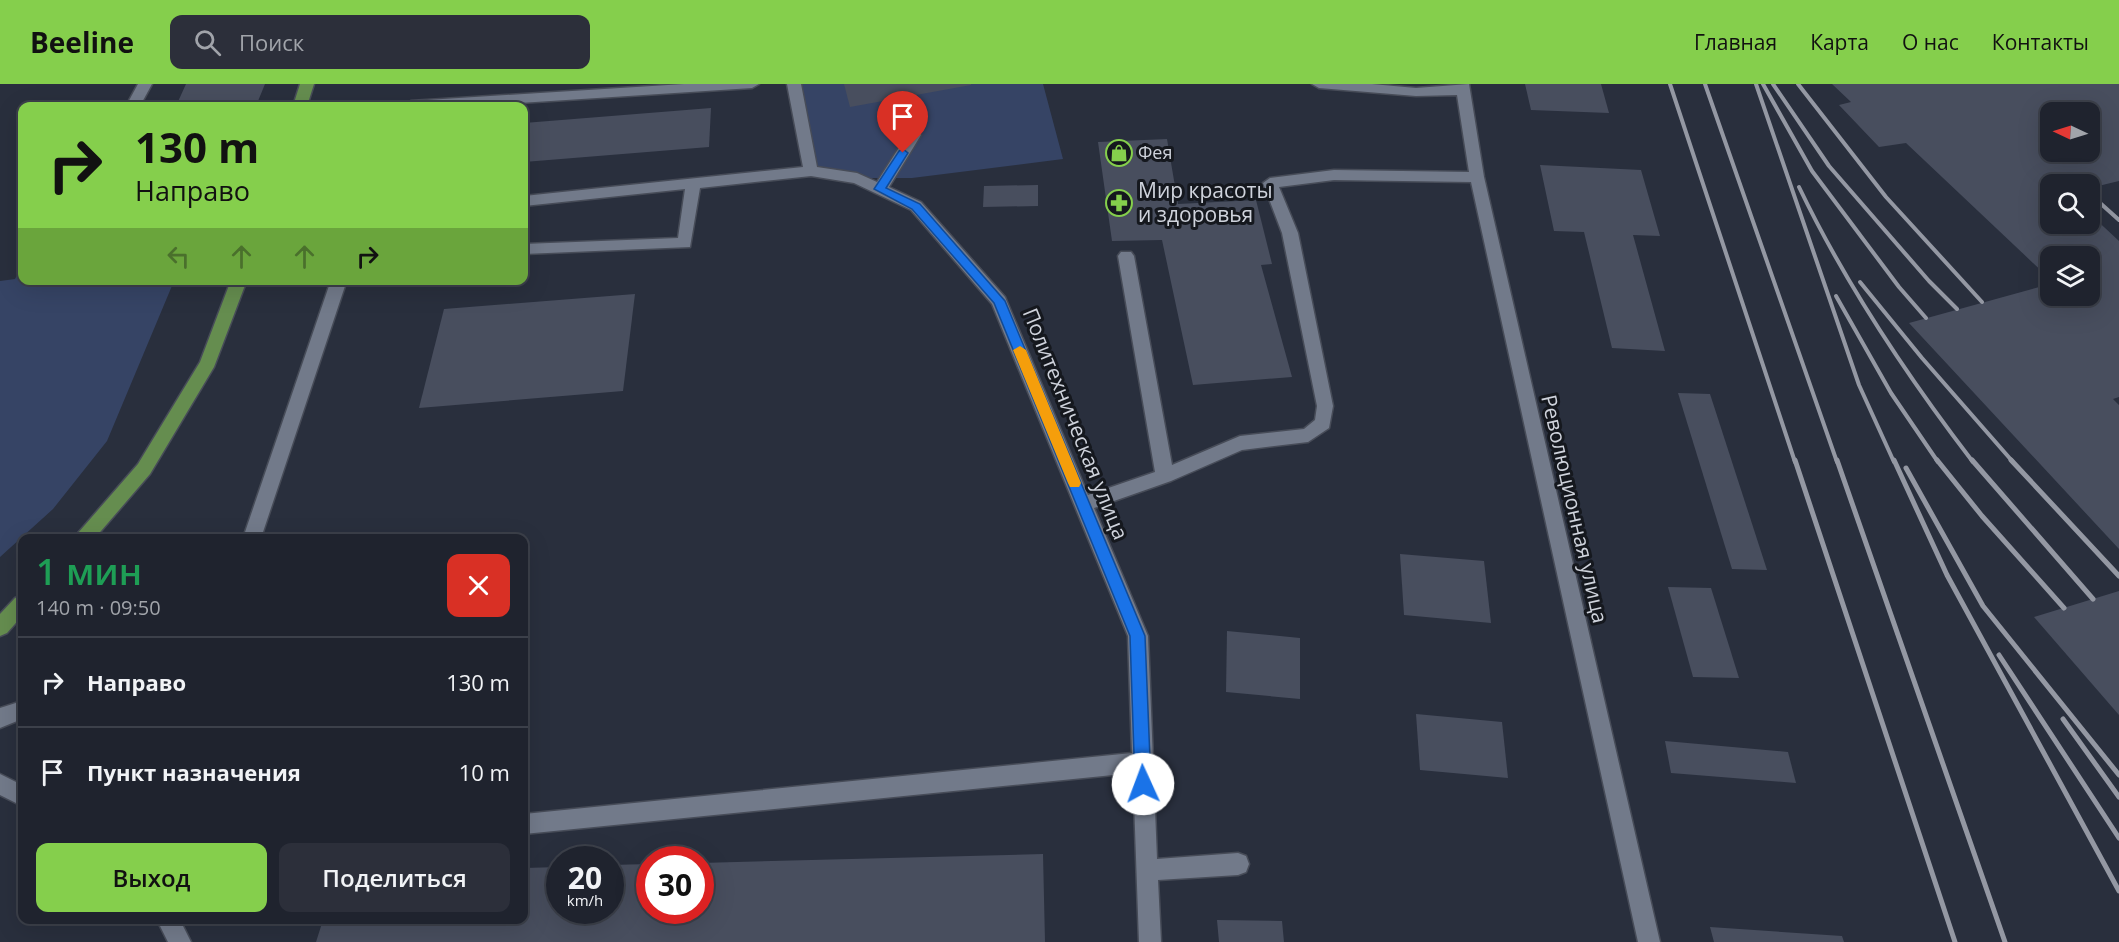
<!DOCTYPE html>
<html lang="ru">
<head>
<meta charset="utf-8">
<style>
	body { margin:0; font-family:"Open Sans",sans-serif; background:#2c2f3a; color:#f1f3f6; height:100vh; display:flex; flex-direction:column; font-size:22px; white-space:nowrap }
	* { box-sizing:border-box; margin:0 }
	p { font-size:20px; color:#a1a4aa }
	.icon { flex:none; width:33px; height:33px; fill:none; stroke:currentColor; stroke-width:2; stroke-linecap:round; stroke-linejoin:round }
	.map { position:relative; flex:1; overflow:hidden }
	.panel { position:absolute; left:18px; top:450px; width:510px; height:390px; display:flex; flex-direction:column; background:#1f232e; border-radius:12px; box-shadow:0 6px 24px #0002,0 0 0 2px #3c404a }
	.panel>* { flex:none }
	.guide { position:absolute; left:18px; top:18px; width:510px; height:183px; border-radius:12px; box-shadow:0 6px 24px #0002,0 0 0 2px #3c404a; background:#85cf4c; color:#111; overflow:hidden }
	.needle { width:39px; rotate:274deg }
	.tools { position:absolute; left:2040px; top:18px; display:grid; gap:12px }
	.tools a { display:grid; place-items:center; width:60px; height:60px; border-radius:12px; background:#1f232e; box-shadow:0 6px 24px #0002,0 0 0 2px #3c404a; font-size:30px }
	.speed { position:absolute; left:546px; top:762px; display:flex; gap:12px; font-size:30px; font-weight:700; text-align:center }
	.speed>* { display:grid; place-content:center; width:78px; height:78px; border-radius:50%; background:#1f232e; box-shadow:0 6px 24px #0002,0 0 0 2px #3c404a; line-height:1 }
	.speed small { font-size:15px; font-weight:400 }
	.speed .limit { border:9px solid #d22; background:#fff; color:#111 }
	.pin { position:absolute; display:grid; place-items:center; width:51px; height:51px; color:#fff; margin:-62px -26px; border-radius:50% 50% 50% 0; rotate:-45deg; box-shadow:0 0 6px #0007 }
	.pin .icon { rotate:45deg }
	.me { position:absolute; width:66px; margin:-33px; rotate:358deg; stroke-linejoin:round; filter:drop-shadow(0 0 4px #0008) }
	.turn { display:flex; align-items:center; gap:21px; height:126px; padding:0 18px; font-size:27px }
	.turn .icon { width:78px; height:78px; stroke-width:2.5 }
	.turn b { display:block; font-size:42px; line-height:51px }
	.lanes { display:flex; align-items:center; height:57px; padding:0 18px; background:#0003; justify-content:center; gap:30px; direction:ltr }
	.lanes .off { opacity:.35 }
	.round { display:grid; place-items:center; flex:none; width:63px; height:63px; border-radius:12px; background:#2c2f3a }
	.overview { display:flex; align-items:center; justify-content:space-between; height:102px; padding:0 18px }
	h1 { font-size:36px; font-weight:600; line-height:45px; color:#1e9e55 }
	.cta { display:flex; gap:12px; margin-top:auto; padding:12px 18px }
	.cta a { flex:1; height:69px; border-radius:12px; background:#85cf4c; color:#111; font-size:24px; font-weight:600; line-height:69px; text-align:center }
	.cta a+a { background:#2c2f3a; color:#f1f3f6 }
	ul { padding:0; list-style:none }
	li { display:flex; align-items:center; gap:18px; height:90px; padding:0 18px; border-top:2px solid #3c404a }
	li div { flex:1 }
	li b { display:block; font-size:22px }
	li em { font-style:normal }
	header { display:flex; align-items:center; gap:36px; box-sizing:border-box; height:84px; padding:0 30px; background:#85cf4c; color:#111 }
	header strong { font-size:28px }
	nav { display:flex; gap:33px; margin-inline-start:auto; font-size:21px }
	.search { width:420px; height:54px; background:#2c2f3a; display:flex; align-items:center; gap:15px; box-sizing:border-box; padding:0 21px; border-radius:12px; color:#a1a4aa; font-size:22px }
	.map>svg:first-child { display:block }
</style>
</head>
<body>
<header>
<strong>Beeline</strong>
<div class="search"><svg class="icon" aria-label="search" viewBox="0 0 24 24"><circle cx="10" cy="10" r="6"/><path d="M15 15l6 6"/></svg>Поиск</div>
<nav><a>Главная</a><a>Карта</a><a>О нас</a><a>Контакты</a></nav>
</header>
<div class="map">
<svg width="2119" height="858" viewBox="0 0 2119 858">
	<rect width="100%" height="100%" fill="#292f3d"/>
	<g fill="#364465">
		<polygon points="794,0 1043,0 1063,75 912,94 857,94 811,87"/>
		<polygon points="22,181 22,196 174,197 107,357 53,425 0,473 0,197 15,195"/>
	</g>
	<g fill="#484e5e" fill-rule="evenodd">
		<polygon points="186,0 265,0 256,22 176,22"/>
		<polygon points="844,0 971,0 971,1 850,23"/>
		<polygon points="1525,0 1601,0 1609,29 1531,26"/>
		<path d="M1832,0H2119V97L2090,104V100H2050V140H2090V130L2119,157V313L2113,315L2119,321V465L1909,239L2050,200V212H2090V172H2050V195L1906,59L1879,63L1839,21L1851,18ZM2050,28H2090V68H2050Z"/>
		<polygon points="711,24 709,63 524,78 524,39"/>
		<polygon points="1167,55 1178,120 1256,116 1272,180 1261,181 1292,293 1193,301 1162,156 1112,157 1098,58"/>
		<polygon points="1540,81 1641,86 1660,152 1633,151 1665,267 1612,264 1584,148 1554,147"/>
		<polygon points="1038,101 1038,122 983,123 984,102"/>
		<polygon points="635,210 623,307 419,324 444,225"/>
		<polygon points="1678,309 1710,310 1767,486 1732,485"/>
		<polygon points="1400,470 1484,477 1491,539 1404,531"/>
		<polygon points="1668,503 1711,504 1739,594 1693,593"/>
		<polygon points="2119,507 2119,631 2034,533"/>
		<polygon points="1227,547 1300,554 1300,615 1226,608"/>
		<polygon points="1416,630 1502,638 1508,694 1420,686"/>
		<polygon points="1665,657 1788,668 1796,699 1671,689"/>
		<polygon points="1043,770 1045,858 316,858 323,836 524,836 524,784 560,783 560,826 610,826 610,781 650,780 650,826 700,826 700,779"/>
		<polygon points="1217,836 1282,837 1284,858 1219,858"/>
		<polygon points="1710,843 1842,852 1844,858 1714,858"/>
	</g>
	<g fill="none" stroke-linecap="round" stroke-linejoin="round">
		<defs>
			<g id="minor">
				<polygon points="138,0 152,0 140,22 126,22"/>
				<polygon points="684,0 759,0 752,4 473,22 404,22 411,17"/>
				<polygon points="787,0 801,0 817,83 857,89 877,98 909,48 919,48 921,51 889,103 921,118 1005,213 1088,411 1155,388 1118,172 1121,168 1131,168 1134,172 1172,381 1240,352 1304,345 1315,336 1317,322 1282,149 1263,99 1270,94 1334,86 1469,88 1457,11 1416,12 1319,4 1312,0 1372,0 1416,4 1469,0 1484,93 1660,858 1638,858 1471,98 1334,96 1279,103 1298,149 1333,322 1329,344 1308,358 1242,366 1171,397 1094,424 1148,552 1157,775 1238,769 1246,772 1249,780 1246,788 1238,791 1158,796 1161,858 1139,858 1133,689 524,750 524,730 1132,669 1128,552 992,220 911,126 854,99 811,92 700,104 690,163 524,170 524,160 678,154 685,105 524,122 524,112 803,83"/>
				<polygon points="331,196 347,196 261,454 243,454"/>
				<polygon points="22,617 22,635 0,644 0,624"/>
				<polygon points="0,690 22,701 22,722 0,711"/>
				<polygon points="157,836 180,836 191,858 168,858"/>
			</g>
			<g id="major">
				<polygon points="300,0 314,0 307,22 293,22"/>
				<polygon points="231,196 247,196 214,283 150,390 95,454 75,454 78,449 138,380 200,278"/>
				<polygon points="22,512 22,532 7,549 0,552 0,530 15,514"/>
			</g>
		</defs>
		<use href="#minor" stroke="#474c58" stroke-width="3"/>
		<use href="#major" stroke="#474c58" stroke-width="3"/>
		<use href="#minor" fill="#727a8a" fill-rule="evenodd"/>
		<use href="#major" fill="#658d4f" fill-rule="evenodd"/>
		<g stroke="#9498a3" stroke-width="4">
			<polyline points="1670,0 1795,378"/>
			<polyline points="1705,0 1837,378"/>
			<polyline points="1756,0 1859,301 1894,378"/>
			<polyline points="1763,0 1812,87 1899,203 1926,234"/>
			<polyline points="1773,0 1829,82 1929,197 1957,225"/>
			<polyline points="1798,0 1886,113 1982,218"/>
			<path d="M1799,103C1846,201 1907,292 1973,378"/>
			<polyline points="2090,110 2119,136"/>
			<polyline points="1860,198 1922,274 2013,378"/>
			<polyline points="1836,212 1891,309 1938,378"/>
		</g>
		<g stroke="#9498a3" stroke-width="5">
			<polyline points="1795,376 1955,858"/>
			<polyline points="1837,376 2005,858"/>
			<polyline points="1894,376 1947,491 2119,807"/>
			<polyline points="1937,376 1982,432 2064,524"/>
			<polyline points="1972,376 2093,515"/>
			<polyline points="2011,376 2119,492"/>
			<polyline points="1906,384 1983,522 2119,691"/>
			<polyline points="1999,571 2119,754"/>
			<polyline points="2063,635 2119,713"/>
		</g>
	</g>
	<polygon fill="#1a73e8" stroke="#114b97" stroke-width="1.5" points="903,65 908,69 886,104 920,120 1005,217 1145,552 1151,700 1149,705 1143,707 1138,705 1135,700 1130,552 994,219 912,125 874,105 899,67"/>
	<polygon fill="#f59e0b" points="1020,262 1026,266 1081,399 1079,403 1070,403 1068,399 1013,266"/>
	<defs>
		<symbol id="shop-ring" viewBox="-11 -11 22 22"><circle r="9.5" fill="#15181e" stroke="#85cf4c" stroke-width="1.5"/><path d="M-5-2.5h2.3a2.7 3.5 0 0 1 5.4 0H5L5.5 6h-11ZM-1.5-2.5h3a1.5 2.3 0 0 0-3 0Z" fill="#85cf4c"/></symbol>
		<symbol id="pharmacy-ring" viewBox="-11 -11 22 22"><circle r="9.5" fill="#15181e" stroke="#85cf4c" stroke-width="1.5"/><path d="M-2-6h4v4h4v4h-4v4h-4v-4h-4v-4h4Z" fill="#85cf4c"/></symbol>
	</defs>
	<g fill-rule="evenodd">
		<use href="#shop-ring" x="1104" y="54" width="30" height="30"/>
		<use href="#pharmacy-ring" x="1104" y="104" width="30" height="30"/>
	</g>
	<g text-anchor="middle" stroke-width="6" stroke-linejoin="round" paint-order="stroke">
		<g font-size="18" fill="#cfd3dc" stroke="#15181e" text-anchor="start">
			<text x="1138" y="75">Фея</text>
		</g>
		<g font-size="21" fill="#cfd3dc" stroke="#15181e" text-anchor="start">
			<text x="1138" y="114">Мир красоты<tspan x="1138" dy="24">и здоровья</tspan></text>
		</g>
		<g font-size="21" fill="#cfd3dc" stroke="#15181e">
			<text transform="translate(1075 340) rotate(68)" y="7">Политехническая улица</text>
			<text transform="translate(1574 425) rotate(77)" y="7">Революционная улица</text>
		</g>
	</g>
</svg>
<div class="tools">
<a><svg class="needle" viewBox="-14 -14 28 28"><path d="M0-13l5 13h-10z" fill="#e53935"/><path d="M0 13l5-13h-10z" fill="#a1a4aa"/></svg></a>
<a><svg class="icon" aria-label="search" viewBox="0 0 24 24"><circle cx="10" cy="10" r="6"/><path d="M15 15l6 6"/></svg></a>
<a><svg class="icon" aria-label="layers" viewBox="0 0 24 24"><path d="M12 4l9 5-9 5-9-5zM3 14l9 5 9-5"/></svg></a>
</div>
<div class="speed"><div>20<small>km/h</small></div><div class="limit">30</div></div>
<div class="pin" style="left:903px;top:69px;background:#d93025"><svg class="icon" aria-label="arrive" viewBox="0 0 24 24"><path d="M6 21V4h12l-3 4 3 4H6"/></svg></div>
<svg class="me" style="left:1143px;top:700px" viewBox="-20 -20 40 40"><circle r="19" fill="#fff"/><path d="M0-13L10 11 0 6-10 11z" fill="#1a73e8"/></svg>
<div class="guide">
<div class="turn"><svg class="icon" aria-label="right" viewBox="0 0 24 24"><path d="M7 20v-9h11M14 6l5 5-5 5"/></svg><div><b>130 m</b>Направо</div></div>
<div class="lanes"><svg class="icon off" aria-label="left" viewBox="0 0 24 24"><path d="M17 20v-9H6M10 6l-5 5 5 5"/></svg><svg class="icon off" aria-label="ahead" viewBox="0 0 24 24"><path d="M12 20V5M6 11l6-6 6 6"/></svg><svg class="icon off" aria-label="ahead" viewBox="0 0 24 24"><path d="M12 20V5M6 11l6-6 6 6"/></svg><svg class="icon" aria-label="right" viewBox="0 0 24 24"><path d="M7 20v-9h11M14 6l5 5-5 5"/></svg></div>
</div>
<section class="panel">
<div class="overview"><div><h1>1 мин</h1><p>140 m · 09:50</p></div><a class="round" style="background:#d93025;color:#fff"><svg class="icon" aria-label="close" viewBox="0 0 24 24"><path d="M6 6l12 12M18 6L6 18"/></svg></a></div>
<ul>
<li><svg class="icon" aria-label="right" viewBox="0 0 24 24"><path d="M7 20v-9h11M14 6l5 5-5 5"/></svg><div><b>Направо</b></div><em>130 m</em></li>
<li><svg class="icon" aria-label="arrive" viewBox="0 0 24 24"><path d="M6 21V4h12l-3 4 3 4H6"/></svg><div><b>Пункт назначения</b></div><em>10 m</em></li>
</ul>
<div class="cta"><a>Выход</a><a>Поделиться</a></div>
</section>
</div>
</body>
</html>
